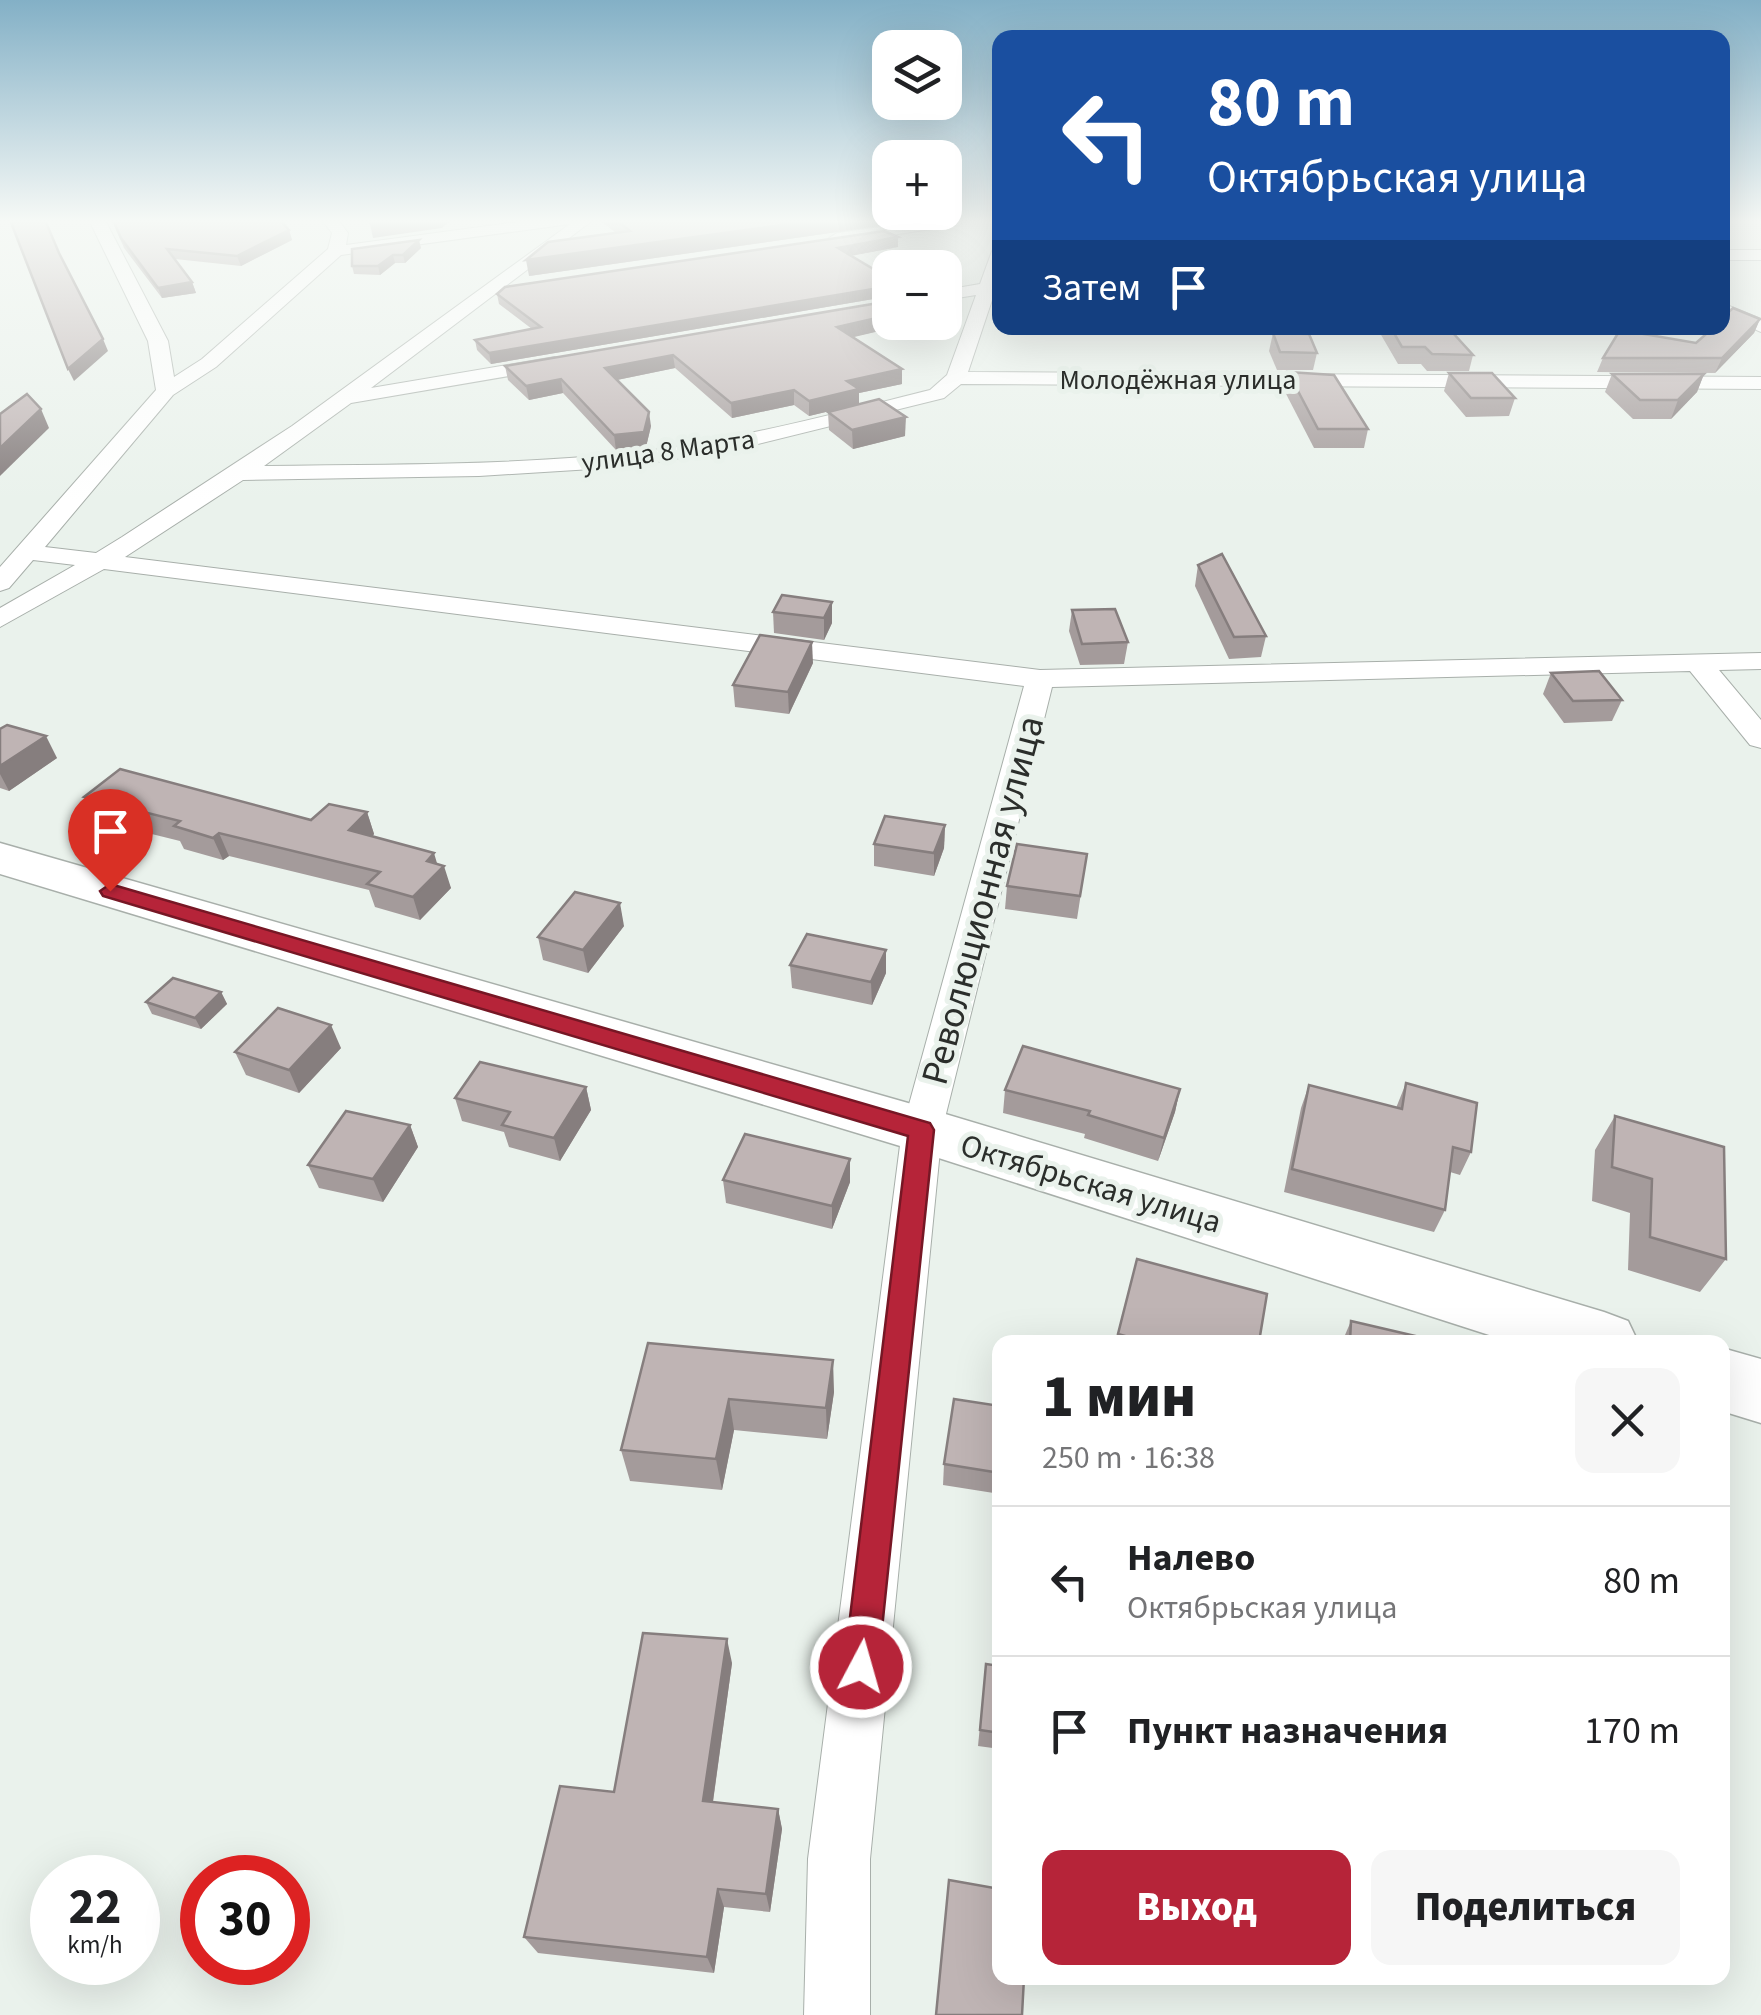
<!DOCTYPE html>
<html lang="ru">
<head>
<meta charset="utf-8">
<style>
	body { margin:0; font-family:"Source Sans 3",sans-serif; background:#f6f6f6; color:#202124; height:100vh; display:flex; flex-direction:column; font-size:38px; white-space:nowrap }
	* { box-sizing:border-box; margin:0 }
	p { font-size:32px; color:#757577 }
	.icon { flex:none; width:55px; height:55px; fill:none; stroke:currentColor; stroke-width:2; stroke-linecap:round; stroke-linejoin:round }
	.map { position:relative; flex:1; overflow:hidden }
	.side { position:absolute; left:992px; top:1335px; width:738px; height:650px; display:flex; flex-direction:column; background:#fff; border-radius:20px; box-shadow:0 10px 40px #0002 }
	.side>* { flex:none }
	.hud { position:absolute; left:992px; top:30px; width:738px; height:305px; border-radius:20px; box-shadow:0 10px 40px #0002; background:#1a4fa0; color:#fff; overflow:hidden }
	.buttons { position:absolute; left:872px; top:30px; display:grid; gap:20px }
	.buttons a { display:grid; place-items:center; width:90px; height:90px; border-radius:20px; background:#fff; box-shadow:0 10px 40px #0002; font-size:50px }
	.speed { position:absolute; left:30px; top:1855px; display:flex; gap:20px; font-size:50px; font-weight:700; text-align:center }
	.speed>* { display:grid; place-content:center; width:130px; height:130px; border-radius:50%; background:#fff; box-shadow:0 10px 40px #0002; line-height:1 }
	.speed small { font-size:25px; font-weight:400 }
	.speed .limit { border:15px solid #d22; background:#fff; color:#111 }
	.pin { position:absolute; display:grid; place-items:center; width:85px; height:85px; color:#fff; margin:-102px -42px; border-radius:50% 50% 50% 0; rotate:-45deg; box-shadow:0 0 10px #0007 }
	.pin .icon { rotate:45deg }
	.me { position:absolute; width:110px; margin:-55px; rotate:6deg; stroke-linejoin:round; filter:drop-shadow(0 0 8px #0008) }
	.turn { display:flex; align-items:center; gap:35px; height:210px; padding:0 50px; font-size:45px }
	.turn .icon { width:130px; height:130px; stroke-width:2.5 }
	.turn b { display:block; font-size:70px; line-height:85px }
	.then { display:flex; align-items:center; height:95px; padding:0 50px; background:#0003; gap:20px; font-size:38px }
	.round { display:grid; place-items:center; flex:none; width:105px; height:105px; border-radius:20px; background:#f6f6f6 }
	.head { display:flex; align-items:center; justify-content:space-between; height:170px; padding:0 50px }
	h1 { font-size:60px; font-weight:800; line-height:75px }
	.primary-button { display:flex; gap:20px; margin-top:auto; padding:20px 50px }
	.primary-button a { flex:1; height:115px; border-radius:20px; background:#b62439; color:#fff; font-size:40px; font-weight:800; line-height:115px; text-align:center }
	.primary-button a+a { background:#f6f6f6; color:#202124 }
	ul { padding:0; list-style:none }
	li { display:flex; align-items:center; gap:30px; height:150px; padding:0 50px; border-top:2px solid #e0e0e0 }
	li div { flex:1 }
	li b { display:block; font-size:38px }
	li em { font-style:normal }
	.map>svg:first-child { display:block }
</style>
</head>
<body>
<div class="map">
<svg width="1761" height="2015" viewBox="0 0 1761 2015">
	<rect width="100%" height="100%" fill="#eaf2ec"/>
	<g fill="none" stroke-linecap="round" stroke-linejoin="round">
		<defs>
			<g id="street">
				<path d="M89,220H105L168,341L174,377L202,359L328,249L332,233L322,220H338L348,233L346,245L533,220H593L371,388L555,357L565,363L562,367L351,403L264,466C396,464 530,466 661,449C752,436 841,412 930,390L947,375L976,295L945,300V290L980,284L992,251L1000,246V276L968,372L1761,377V389L961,384L944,398L742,448L624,467L479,476L243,480L125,557L1040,670L1761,653V669L1719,670L1761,720V748L1750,745L1690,671L1052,687L942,1130L870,1859V2015H804L808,1859L902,1130L1024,686L104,569L0,627V608L75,565L33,560L9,588L0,591V567L156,390L148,341ZM570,224L292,426L122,537L96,553L45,547L173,395L216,367L341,255Z"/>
				<polygon points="929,220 967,220 959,225 837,243 829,238 837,233"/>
				<rect x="1722" y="250" width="39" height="10"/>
				<polygon points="1722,303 1761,319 1761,332 1722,315"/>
			</g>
			<g id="secondary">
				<polygon points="0,843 922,1107 1604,1312 1628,1321 1638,1342 1511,1342 920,1152 0,874"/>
				<polygon points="1722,1348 1761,1359 1761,1423 1722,1411"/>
			</g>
		</defs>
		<use href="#street" stroke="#a8afaa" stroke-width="2"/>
		<use href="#secondary" stroke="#a8afaa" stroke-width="3"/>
		<use href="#street" fill="#fff" fill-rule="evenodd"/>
		<use href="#secondary" fill="#fff" fill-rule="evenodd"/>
	</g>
	<g fill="#a49b9b">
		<polygon points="112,220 280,220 289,230 292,240 241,266 175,259 192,282 196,293 162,298 124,248"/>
		<polygon points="601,220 921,220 529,276 616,233 602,222"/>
		<polygon points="898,247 851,256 885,292 885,297 491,364 477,350 475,340 532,329 499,304 497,294"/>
		<polygon points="421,248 405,263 395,263 380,275 354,274 352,266"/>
		<polygon points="1760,319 1754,333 1715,373 1597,372 1603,358 1696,343"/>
		<polygon points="890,322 918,322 852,337 902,384 859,393 859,404 809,416 794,405 732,418 675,368 617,380 651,426 646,447 616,450 563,393 529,400 508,380 505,366"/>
		<polygon points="1005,328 1043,328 1042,330"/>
		<polygon points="1377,328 1426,328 1429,332 1473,355 1469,371 1427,371 1421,364 1398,364"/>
		<polygon points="1273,333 1317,353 1313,370 1277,370 1269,351"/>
		<polygon points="1288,372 1368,429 1364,448 1314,448 1284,390"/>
		<polygon points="1449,373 1515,398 1509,416 1466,417 1444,391"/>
		<polygon points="1612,374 1704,374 1697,392 1671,419 1633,419 1605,392"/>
		<polygon points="828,412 905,436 853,449 829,430"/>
		<polygon points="1198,565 1266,636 1261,657 1229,659 1195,586"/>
		<polygon points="782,595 832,623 824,640 774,633 773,612"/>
		<polygon points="1072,610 1128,642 1124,664 1080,665 1069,631"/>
		<polygon points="813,663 789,714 735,707 733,685"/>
		<polygon points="1551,673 1622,700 1612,721 1564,723 1543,694"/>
		<polygon points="0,729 57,758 9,791 0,788"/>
		<polygon points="84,797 311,820 367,812 374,834 373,836 437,864 451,888 420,920 375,907 369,890 229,856 223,860 184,849 180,841 95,820"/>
		<polygon points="945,825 944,848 934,876 874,866 874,844"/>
		<polygon points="1087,854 1077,919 1005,909 1007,886"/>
		<polygon points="624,926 588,973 543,960 538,937"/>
		<polygon points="790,965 886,973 872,1005 792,988"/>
		<polygon points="221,992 227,1004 201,1029 152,1014 146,1002"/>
		<polygon points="341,1048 299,1093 246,1075 235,1052"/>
		<polygon points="1406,1083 1471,1152 1460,1175 1450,1172 1445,1210 1434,1232 1284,1192 1301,1108 1309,1085 1396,1108"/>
		<polygon points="586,1087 591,1110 560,1161 509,1147 504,1132 462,1121 455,1098"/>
		<polygon points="1180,1089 1175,1112 1158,1161 1084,1138 1085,1134 1003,1113 1005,1090"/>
		<polygon points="1615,1116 1726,1259 1700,1292 1628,1270 1630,1213 1592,1201 1595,1150"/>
		<polygon points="410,1125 418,1147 383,1202 319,1188 308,1165"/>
		<polygon points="850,1159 850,1182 832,1229 726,1203 723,1180"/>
		<polygon points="1137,1259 1259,1342 1116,1342"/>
		<polygon points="1351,1321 1441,1342 1342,1342"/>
		<polygon points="648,1343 834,1392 827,1439 734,1430 722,1490 630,1481 621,1450"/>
		<polygon points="1000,1406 1000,1494 943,1485 944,1464"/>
		<polygon points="732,1663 713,1802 778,1809 782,1829 770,1912 724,1907 714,1973 538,1953 524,1937 614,1792"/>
		<polygon points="986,1664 1000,1666 1000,1749 978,1746"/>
	</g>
	<g fill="#867e7e">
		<polygon points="406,220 451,220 442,228 373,238 370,224"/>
		<polygon points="819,220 921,220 529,276 526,260"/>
		<polygon points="289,230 292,240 241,266 237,256"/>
		<polygon points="898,237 898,247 838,258 838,248"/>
		<polygon points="419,240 421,248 405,263 403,255"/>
		<polygon points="393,255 395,263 380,275 378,266"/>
		<polygon points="890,281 890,291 885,292 885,297 491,364 489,353"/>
		<polygon points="192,282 196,293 162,298 158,288"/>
		<polygon points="890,315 890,322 918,322 837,341 837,327"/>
		<polygon points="1760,319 1754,333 1715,373 1722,358"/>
		<polygon points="103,339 108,351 74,381 68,369"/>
		<polygon points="673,355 675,368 607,382 605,368"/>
		<polygon points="902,369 902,384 859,393 859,404 809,416 809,401 847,381"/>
		<polygon points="1704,374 1697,392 1671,419 1678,400"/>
		<polygon points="561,379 563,393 529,400 526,386"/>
		<polygon points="794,390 794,405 732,418 731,403"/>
		<polygon points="41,409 49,428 0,476 0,448"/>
		<polygon points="649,412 651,426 646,447 616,450 614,435"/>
		<polygon points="906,417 905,436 853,449 852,430"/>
		<polygon points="832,602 832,623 824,640 824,618"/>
		<polygon points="812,642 813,663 789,714 788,692"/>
		<polygon points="46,736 57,758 9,791 0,774 0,766"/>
		<polygon points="367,812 374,834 357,852 349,830"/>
		<polygon points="945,825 944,848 934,876 934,853"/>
		<polygon points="219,833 229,856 223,860 213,838"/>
		<polygon points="434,853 439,870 444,866 451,888 420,920 413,897 427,861"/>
		<polygon points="620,903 624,926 588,973 583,950"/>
		<polygon points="886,950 886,973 872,1005 871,982"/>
		<polygon points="221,992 227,1004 201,1029 195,1018"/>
		<polygon points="331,1025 341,1048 299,1093 289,1070"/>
		<polygon points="586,1087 591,1110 560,1161 554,1138"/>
		<polygon points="1180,1089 1175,1112 1158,1161 1164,1138"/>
		<polygon points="410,1125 418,1147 383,1202 373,1179"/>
		<polygon points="850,1159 850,1182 832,1229 832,1206"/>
		<polygon points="833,1360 834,1392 827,1439 826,1408"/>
		<polygon points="729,1399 734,1430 722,1490 716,1459"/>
		<polygon points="727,1639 732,1663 710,1822 703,1801"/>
		<polygon points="778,1809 782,1829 770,1912 766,1894"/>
		<polygon points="718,1889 724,1907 714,1973 707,1957"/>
	</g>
	<g fill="#bfb4b4" stroke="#867e7e" stroke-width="2.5">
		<polygon points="10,220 45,220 59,253 103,339 68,369"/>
		<polygon points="113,220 280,220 289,230 237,256 167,249 192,282 158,288 121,238"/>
		<polygon points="376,220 406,220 370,224"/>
		<polygon points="616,220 819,220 526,260 548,242 630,231"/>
		<polygon points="884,231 898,237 838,248 890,279 890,281 879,283 885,287 489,353 475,340 541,327 497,294 505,287"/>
		<polygon points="419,240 403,255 393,255 378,266 352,266 352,249"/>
		<polygon points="890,301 890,315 837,327 902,369 847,381 859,389 809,401 794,390 731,403 673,355 605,368 649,412 644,432 614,435 561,379 526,386 505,366"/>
		<polygon points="1733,308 1760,319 1722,358 1603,358 1620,330 1696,343 1713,328 1722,328 1722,318"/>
		<polygon points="1391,328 1426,328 1429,332 1452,332 1473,355 1432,354 1425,347 1402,347"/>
		<polygon points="1273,333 1309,334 1317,353 1280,352"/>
		<polygon points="1288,372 1334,375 1368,429 1318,429"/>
		<polygon points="1449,373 1492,373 1515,398 1471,398"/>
		<polygon points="1612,374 1704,374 1678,400 1640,400"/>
		<polygon points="27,394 41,409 0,448 0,414"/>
		<polygon points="879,399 906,417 852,430 828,412"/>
		<polygon points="1222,554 1266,636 1234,637 1198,565"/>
		<polygon points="782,595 832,602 824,618 773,612"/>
		<polygon points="1115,609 1128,642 1082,644 1072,610"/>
		<polygon points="760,635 812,642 788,692 733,685"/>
		<polygon points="1599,671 1622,700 1573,701 1551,673"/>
		<polygon points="7,725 46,736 0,766 0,729"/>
		<polygon points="120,769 311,820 329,804 367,812 349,830 434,853 427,861 444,866 413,897 367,884 380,872 219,833 213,838 174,826 180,821 84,797"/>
		<polygon points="885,816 945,825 934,853 874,844"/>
		<polygon points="1017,844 1087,854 1080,896 1007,886"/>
		<polygon points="575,892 620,903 583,950 538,937"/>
		<polygon points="807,934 886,950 871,982 790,965"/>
		<polygon points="173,978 221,992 195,1018 146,1002"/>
		<polygon points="278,1008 331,1025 289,1070 235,1052"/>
		<polygon points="1023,1046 1180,1089 1164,1138 1088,1115 1090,1111 1005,1090"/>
		<polygon points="480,1062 586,1087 554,1138 502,1125 510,1112 455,1098"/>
		<polygon points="1406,1083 1477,1103 1471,1152 1453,1147 1445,1210 1292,1169 1309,1085 1402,1109"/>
		<polygon points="346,1111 410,1125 373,1179 308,1165"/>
		<polygon points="1615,1116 1724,1147 1726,1259 1650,1237 1652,1179 1612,1167"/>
		<polygon points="745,1134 850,1159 832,1206 723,1180"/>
		<polygon points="1137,1259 1267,1294 1259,1342 1146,1342 1118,1334"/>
		<polygon points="1351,1321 1441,1342 1350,1342"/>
		<polygon points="648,1343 833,1360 826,1408 729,1399 716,1459 621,1450"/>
		<polygon points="954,1399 1000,1406 1000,1473 944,1464"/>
		<polygon points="643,1633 727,1639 703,1801 778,1809 766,1894 718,1889 707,1957 524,1937 560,1786 614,1792"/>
		<polygon points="986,1664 1000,1666 1000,1733 980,1730"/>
		<polygon points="949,1880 1000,1889 1000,1978 1024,1978 1022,2015 936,2015"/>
	</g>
	<linearGradient id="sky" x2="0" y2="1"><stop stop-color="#83b0c6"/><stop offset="0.44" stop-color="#f6f9f6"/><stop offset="1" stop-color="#f6f9f6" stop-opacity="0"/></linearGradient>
	<rect width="1761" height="502" fill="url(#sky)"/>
	<polygon fill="#b62439" stroke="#761725" stroke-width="2.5" points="110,884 930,1123 934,1130 878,1667 873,1679 861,1684 849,1679 844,1667 908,1136 103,896 100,891"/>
	<g text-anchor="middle" stroke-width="10" stroke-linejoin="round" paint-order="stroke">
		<g font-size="28" fill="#2b2e2b" stroke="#eaf2ec">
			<text x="1178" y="389">Молодёжная улица</text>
			<text transform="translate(668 450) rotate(-8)" y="10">улица 8 Марта</text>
		</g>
		<g font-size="32" fill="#2b2e2b" stroke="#eaf2ec">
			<text transform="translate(1091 1183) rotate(17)" y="11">Октябрьская улица</text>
		</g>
		<g font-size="38" fill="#2b2e2b" stroke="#eaf2ec">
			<text transform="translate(982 900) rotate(-75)" y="13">Революционная улица</text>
		</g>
	</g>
</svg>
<div class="buttons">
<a><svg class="icon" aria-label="layers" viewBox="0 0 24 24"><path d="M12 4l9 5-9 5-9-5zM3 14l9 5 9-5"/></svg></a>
<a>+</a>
<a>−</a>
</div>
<div class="speed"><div>22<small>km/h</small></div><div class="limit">30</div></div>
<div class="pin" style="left:110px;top:891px;background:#d93025"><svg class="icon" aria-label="arrive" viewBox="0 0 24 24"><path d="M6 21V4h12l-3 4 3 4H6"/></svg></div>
<svg class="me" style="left:861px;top:1667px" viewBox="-20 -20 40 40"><circle r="17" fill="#b62439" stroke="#fff" stroke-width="3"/><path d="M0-11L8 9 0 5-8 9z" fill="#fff"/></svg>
<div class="hud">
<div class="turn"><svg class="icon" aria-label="left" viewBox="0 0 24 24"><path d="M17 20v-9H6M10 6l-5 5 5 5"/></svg><div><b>80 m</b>Октябрьская улица</div></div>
<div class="then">Затем<svg class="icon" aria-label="arrive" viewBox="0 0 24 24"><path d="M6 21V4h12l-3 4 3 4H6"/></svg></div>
</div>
<section class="side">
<div class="head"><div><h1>1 мин</h1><p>250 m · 16:38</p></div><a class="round"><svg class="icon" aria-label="close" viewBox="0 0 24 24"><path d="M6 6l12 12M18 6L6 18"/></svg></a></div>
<ul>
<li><svg class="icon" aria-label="left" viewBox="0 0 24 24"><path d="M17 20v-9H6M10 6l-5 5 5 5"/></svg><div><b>Налево</b><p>Октябрьская улица</p></div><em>80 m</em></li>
<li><svg class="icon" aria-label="arrive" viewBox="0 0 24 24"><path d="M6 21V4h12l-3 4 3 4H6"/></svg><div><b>Пункт назначения</b></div><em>170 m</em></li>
</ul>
<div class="primary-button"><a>Выход</a><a>Поделиться</a></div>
</section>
</div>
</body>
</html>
